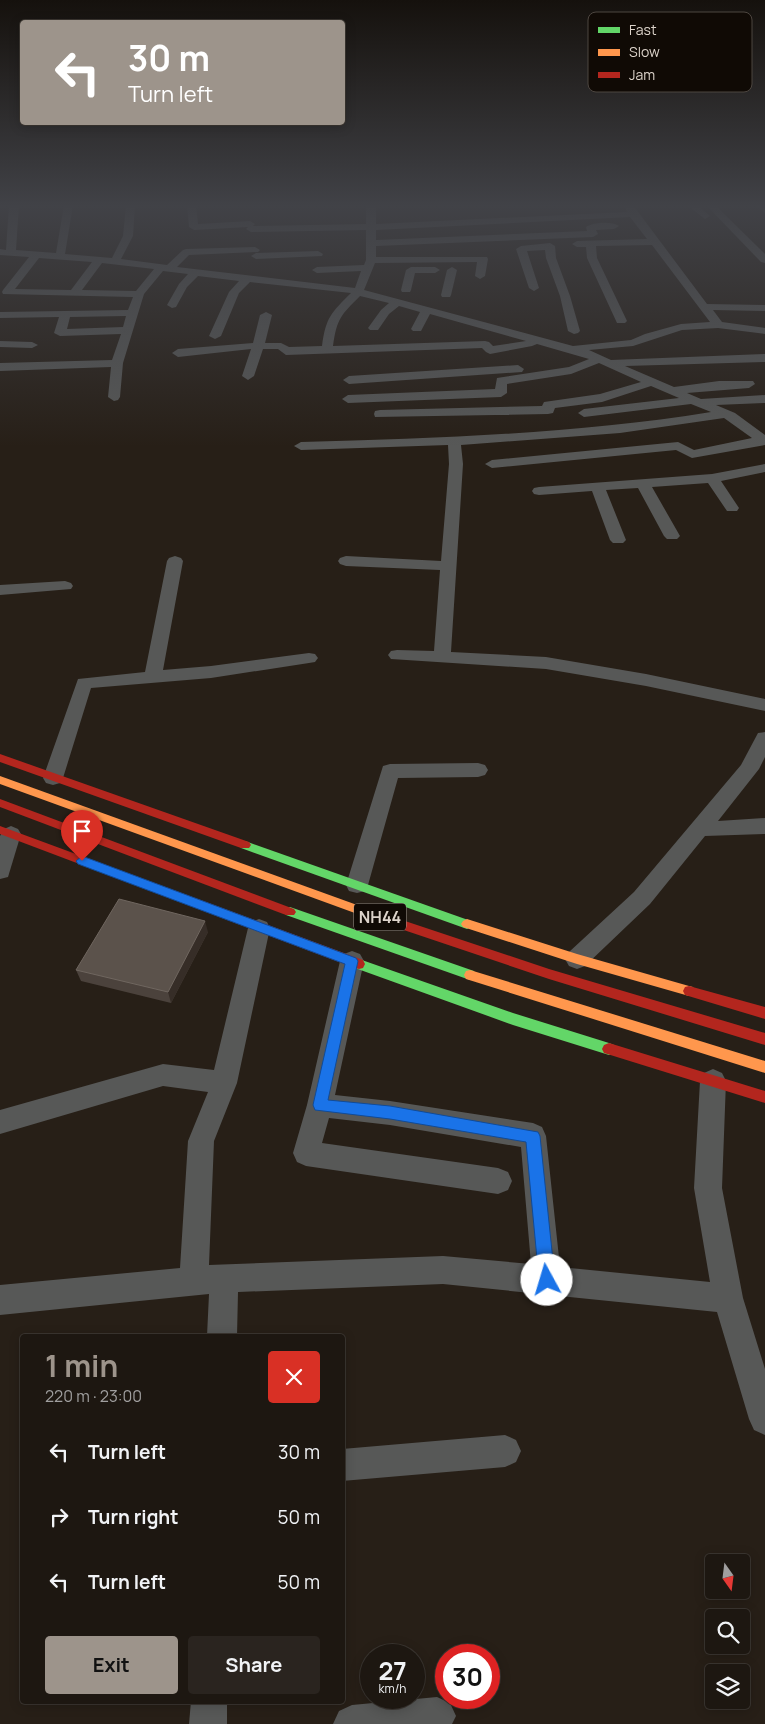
<!DOCTYPE html>
<html lang="en">
<head>
<meta charset="utf-8">
<style>
	body { margin:0; font-family:Manrope,sans-serif; background:#2a241f; color:#f1f3f6; height:100vh; display:flex; flex-direction:column; font-size:19px; white-space:nowrap }
	* { box-sizing:border-box; margin:0 }
	p { font-size:16px; color:#a09f9f }
	.icon { flex:none; width:28px; height:28px; fill:none; stroke:currentColor; stroke-width:2; stroke-linecap:round; stroke-linejoin:round }
	.map { position:relative; flex:1; overflow:hidden }
	.panel { position:absolute; left:20px; top:1334px; width:325px; height:370px; display:flex; flex-direction:column; background:#1d1711; border-radius:5px; box-shadow:0 2px 12px #0003,0 0 0 1px #3b3631 }
	.panel>* { flex:none }
	.banner { position:absolute; left:20px; top:20px; width:325px; height:105px; border-radius:5px; box-shadow:0 2px 12px #0003,0 0 0 1px #3b3631; background:#9d948b; color:#fff; overflow:hidden }
	.needle { width:32px; rotate:166deg }
	.tools { position:absolute; left:705px; top:1554px; display:grid; gap:10px }
	.tools a { display:grid; place-items:center; width:45px; height:45px; border-radius:5px; background:#1d1711; box-shadow:0 2px 12px #0003,0 0 0 1px #3b3631; font-size:25px }
	.speed { position:absolute; left:360px; top:1644px; display:flex; gap:10px; font-size:25px; font-weight:700; text-align:center }
	.speed>* { display:grid; place-content:center; width:65px; height:65px; border-radius:50%; background:#1d1711; box-shadow:0 2px 12px #0003,0 0 0 1px #3b3631; line-height:1 }
	.speed small { font-size:12px; font-weight:400 }
	.speed .limit { border:8px solid #d22; background:#fff; color:#111 }
	.pin { position:absolute; display:grid; place-items:center; width:42px; height:42px; color:#fff; margin:-51px -21px; border-radius:50% 50% 50% 0; rotate:-45deg; box-shadow:0 0 5px #0007 }
	.pin .icon { rotate:45deg }
	.me { position:absolute; width:55px; margin:-28px; rotate:354deg; stroke-linejoin:round; filter:drop-shadow(0 0 4px #0008) }
	.turn { display:flex; align-items:center; gap:18px; height:105px; padding:0 25px; font-size:22px }
	.turn .icon { width:65px; height:65px; stroke-width:2.5 }
	.turn b { display:block; font-size:35px; line-height:42px }
	.round { display:grid; place-items:center; flex:none; width:52px; height:52px; border-radius:5px; background:#2a241f }
	.head { display:flex; align-items:center; justify-content:space-between; height:85px; padding:0 25px }
	h1 { font-size:30px; font-weight:700; line-height:38px; color:#9d948b }
	.action { display:flex; gap:10px; margin-top:auto; padding:10px 25px }
	.action a { flex:1; height:58px; border-radius:5px; background:#9d948b; color:#111; font-size:20px; font-weight:700; line-height:58px; text-align:center }
	.action a+a { background:#2a241f; color:#f1f3f6 }
	ul { padding:0; list-style:none }
	li { display:flex; align-items:center; gap:15px; height:65px; padding:0 25px }
	li div { flex:1 }
	li b { display:block; font-size:19px }
	li em { font-style:normal }
	.map>svg:first-child { display:block }
</style>
</head>
<body>
<div class="map">
<svg width="765" height="1724" viewBox="0 0 765 1724">
	<rect width="100%" height="100%" fill="#271f17"/>
	<g fill="none" stroke-linecap="round" stroke-linejoin="round">
		<g fill="#575857" fill-rule="evenodd">
			<path d="M9,205H19L16,250L56,253L64,205H73L65,254L112,258L123,236L126,205H135L133,236L121,259L167,265L183,250L186,249L255,247L260,250L258,252L189,255L177,267L355,288L361,271L317,273L312,270L317,267L364,265L366,260V230L251,232L246,229L248,227L194,230L189,227L187,205H196L198,224L250,221L255,224L253,226L366,224V205H376V224L627,212L624,205H633L707,304L765,305V311L713,310L722,322L765,328V334L718,328L682,330L633,346L589,350L611,360L765,354V362L625,366L674,387L719,381H753L755,384L749,388L687,393L701,399L765,395V403L716,405L735,413L765,435V445L692,458L676,450L492,468L485,464L492,460L678,442L694,450L752,438L724,418L620,433L461,445L463,464L451,652L546,657L646,674L765,699V711L646,686L546,669L391,659L388,655L391,651L397,650L434,651L440,570L346,566L340,564L338,561L340,558L346,556L441,561L449,464L448,445L301,450L294,446L301,442C438,438 575,434 711,412L691,404L584,417L578,413L584,409L679,398L651,386L602,402L555,408L553,413L548,414L375,417L374,414L375,411L380,410L542,406L544,402L600,394L641,382L599,363L571,374L507,384V393L501,397L348,403L342,399L348,395L495,389L497,378L569,367L589,359L537,344L532,346L490,354L486,352L482,348L286,355L278,349H263L254,376L248,380L242,376L251,349L178,357L172,353L178,349L253,343L260,315L266,312L272,315L265,343H281L289,347L322,346C326,317 331,313 351,293L250,282L239,293L221,336L215,339L209,336L229,292L239,281L198,276L187,287L176,307L172,308L167,305L179,284L188,274L163,271L144,294L123,363L120,397L118,400L114,401L108,397L111,367L0,371V363L112,360L121,334L60,336L54,333L59,317L0,318V312L128,310L133,297L3,294L2,292L3,290L29,257L0,255V249L6,250ZM630,217L647,239L577,241L572,244L577,247H586L587,258L617,323H625L627,321L597,258L596,246L652,245L710,322L681,324L645,334L631,340L573,346L364,290L375,263L477,262L475,276L480,279L485,276L488,259L487,257H376V246L593,237L598,234L596,230L614,229L619,226C612,221 593,222 586,227L587,231L376,240V230ZM39,258L92,262L71,290L15,289ZM102,263L154,269L136,291L82,290ZM360,296L389,303L381,310L368,328L370,330H378L389,314L399,306L420,312L411,329L413,331H421L430,314L526,341L493,346L489,342L485,341L333,346C337,318 341,315 360,296ZM126,316L123,327L67,329L70,317Z"/>
			<polygon points="687,205 697,205 710,216 705,219"/>
			<polygon points="706,205 715,205 765,254 765,263 761,262"/>
			<polygon points="756,205 765,205 765,213"/>
			<polygon points="550,243 555,246 556,258 570,296 580,331 578,333 574,334 568,331 560,296 546,258 545,250 527,251 539,288 534,291 529,288 516,249 521,246"/>
			<polygon points="318,251 323,254 322,256 256,259 251,256 256,253"/>
			<polygon points="411,267 435,267 440,270 435,273 415,273 411,290 410,292 402,292 401,290 406,270"/>
			<polygon points="452,267 457,270 451,295 450,297 442,297 441,295 447,270"/>
			<polygon points="0,341 32,342 38,345 32,348 0,347"/>
			<polygon points="518,365 524,369 522,372 349,384 343,380 349,376"/>
			<polygon points="765,464 765,472 721,481 739,508 737,511 727,511 708,483 652,487 680,536 677,539 667,539 664,536 638,488 606,490 626,540 623,543 613,543 610,540 592,491 539,495 534,494 532,491 534,488 539,487 712,474"/>
			<polygon points="175,556 181,558 183,561 163,670 211,666 309,653 315,654 318,658 315,662 309,663 211,678 91,688 63,778 60,783 53,785 46,783 43,778 78,679 145,672 167,561 169,558"/>
			<polygon points="65,581 71,583 73,586 71,589 0,595 0,585"/>
			<polygon points="765,732 765,757 759,769 718,821 765,818 765,834 705,836 650,904 585,966 577,969 569,966 565,959 569,952 634,892 741,765 758,733"/>
			<polygon points="478,763 485,765 488,770 485,775 478,777 398,778 368,885 365,891 357,893 349,891 346,885 383,766 390,764"/>
			<polygon points="11,826 18,829 21,834 8,877 0,879 0,836 4,829"/>
			<polygon points="259,919 267,922 270,928 237,1083 214,1141 209,1265 443,1256 531,1264 521,1147 390,1125 329,1118 322,1143 498,1168 508,1172 512,1181 508,1190 498,1194 306,1166 297,1162 293,1153 307,1105 340,961 344,954 352,951 360,954 364,961 335,1095 390,1101 533,1123 542,1127 546,1136 560,1267 710,1282 694,1188 700,1081 704,1073 713,1069 722,1073 726,1081 722,1188 743,1298 765,1369 765,1435 754,1430 749,1419 717,1312 443,1284 238,1292 237,1336 207,1336 209,1294 0,1315 0,1285 180,1268 188,1141 208,1092 163,1086 0,1134 0,1110 163,1064 214,1070 248,928 251,922"/>
			<polygon points="505,1435 516,1440 521,1451 516,1462 505,1467 342,1481 342,1449"/>
			<polygon points="437,1697 450,1703 456,1716 452,1724 333,1724 339,1711 352,1705"/>
			<polygon points="191,1701 227,1701 227,1724 189,1724"/>
		</g>
		<g fill="#63d668" fill-rule="evenodd">
			<polygon points="245,841 471,921 473,924 471,927 467,929 241,848 239,845 241,842"/>
			<polygon points="290,907 474,971 476,975 474,979 470,980 286,915 284,912 286,909"/>
			<polygon points="359,959 513,1013 609,1043 614,1045 616,1049 614,1053 609,1055 513,1025 355,968 353,964 355,960"/>
		</g>
		<g fill="#ff974d" fill-rule="evenodd">
			<polygon points="0,776 382,914 384,917 382,920 374,920 0,784"/>
			<polygon points="467,919 577,954 689,986 693,987 695,991 693,995 689,996 577,964 463,927 461,924 463,921"/>
			<polygon points="470,970 765,1061 765,1073 466,979 464,975 466,971"/>
		</g>
		<g fill="#b3261e" fill-rule="evenodd">
			<polygon points="0,754 249,842 251,845 249,848 241,848 0,762"/>
			<polygon points="0,799 294,909 296,912 294,915 286,915 0,807"/>
			<polygon points="0,826 363,960 365,964 363,968 359,969 355,968 0,834"/>
			<polygon points="378,912 549,969 765,1033 765,1045 549,979 374,920 372,917 374,914"/>
			<polygon points="689,986 765,1007 765,1019 685,995 683,991 685,987"/>
			<polygon points="609,1043 765,1091 765,1103 604,1053 602,1049 604,1045"/>
		</g>
	</g>
	<polygon fill="#4b423c" points="208,932 171,1003 81,981 76,970"/>
	<polygon fill="#362d27" points="205,921 208,932 171,1003 168,992"/>
	<polygon fill="#5b524b" stroke="#6f665f" points="119,899 205,921 168,992 76,970"/>
	<linearGradient id="sky" x2="0" y2="1"><stop stop-color="#15110d"/><stop offset="0.46" stop-color="#414247"/><stop offset="1" stop-color="#414247" stop-opacity="0"/></linearGradient>
	<rect width="765" height="447" fill="url(#sky)"/>
	<polygon fill="#1a73e8" stroke="#114b97" points="82,856 356,958 358,961 328,1100 390,1106 538,1132 540,1136 555,1280 552,1285 547,1288 541,1285 539,1280 526,1142 390,1119 315,1110 313,1105 345,964 78,864 76,861"/>
	<g text-anchor="middle" stroke-width="4" stroke-linejoin="round" paint-order="stroke">
		<rect fill="#100a05" stroke="#9f978f" stroke-width="1" x="354" y="903.5" width="52" height="27" rx="4"/>
		<g font-size="16" font-weight="bold" fill="#dcd3ca">
			<text x="380" y="923">NH44</text>
		</g>
	</g>
	<rect x="588" y="12" width="164" height="80" rx="8" fill="#100a05" stroke="#4d4640" stroke-width="1"/>
	<rect x="598" y="27" width="22" height="6" fill="#63d668"/>
	<rect x="598" y="49" width="22" height="7" fill="#ff974d"/>
	<rect x="598" y="72" width="22" height="6" fill="#b3261e"/>
	<g font-size="14" fill="#dcd3ca">
		<text x="629" y="35">Fast</text>
		<text x="629" y="57">Slow</text>
		<text x="629" y="80">Jam</text>
	</g>
</svg>
<div class="tools">
<a><svg class="needle" viewBox="-14 -14 28 28"><path d="M0-13l5 13h-10z" fill="#e53935"/><path d="M0 13l5-13h-10z" fill="#a09f9f"/></svg></a>
<a><svg class="icon" aria-label="search" viewBox="0 0 24 24"><circle cx="10" cy="10" r="6"/><path d="M15 15l6 6"/></svg></a>
<a><svg class="icon" aria-label="layers" viewBox="0 0 24 24"><path d="M12 4l9 5-9 5-9-5zM3 14l9 5 9-5"/></svg></a>
</div>
<div class="speed"><div>27<small>km/h</small></div><div class="limit">30</div></div>
<div class="pin" style="left:82px;top:861px;background:#d93025"><svg class="icon" aria-label="arrive" viewBox="0 0 24 24"><path d="M6 21V4h12l-3 4 3 4H6"/></svg></div>
<svg class="me" style="left:547px;top:1280px" viewBox="-20 -20 40 40"><circle r="19" fill="#fff"/><path d="M0-13L10 11 0 6-10 11z" fill="#1a73e8"/></svg>
<div class="banner">
<div class="turn"><svg class="icon" aria-label="left" viewBox="0 0 24 24"><path d="M17 20v-9H6M10 6l-5 5 5 5"/></svg><div><b>30 m</b>Turn left</div></div>
</div>
<section class="panel">
<div class="head"><div><h1>1 min</h1><p>220 m · 23:00</p></div><a class="round" style="background:#d93025;color:#fff"><svg class="icon" aria-label="close" viewBox="0 0 24 24"><path d="M6 6l12 12M18 6L6 18"/></svg></a></div>
<ul>
<li><svg class="icon" aria-label="left" viewBox="0 0 24 24"><path d="M17 20v-9H6M10 6l-5 5 5 5"/></svg><div><b>Turn left</b></div><em>30 m</em></li>
<li><svg class="icon" aria-label="right" viewBox="0 0 24 24"><path d="M7 20v-9h11M14 6l5 5-5 5"/></svg><div><b>Turn right</b></div><em>50 m</em></li>
<li><svg class="icon" aria-label="left" viewBox="0 0 24 24"><path d="M17 20v-9H6M10 6l-5 5 5 5"/></svg><div><b>Turn left</b></div><em>50 m</em></li>
</ul>
<div class="action"><a>Exit</a><a>Share</a></div>
</section>
</div>
</body>
</html>
